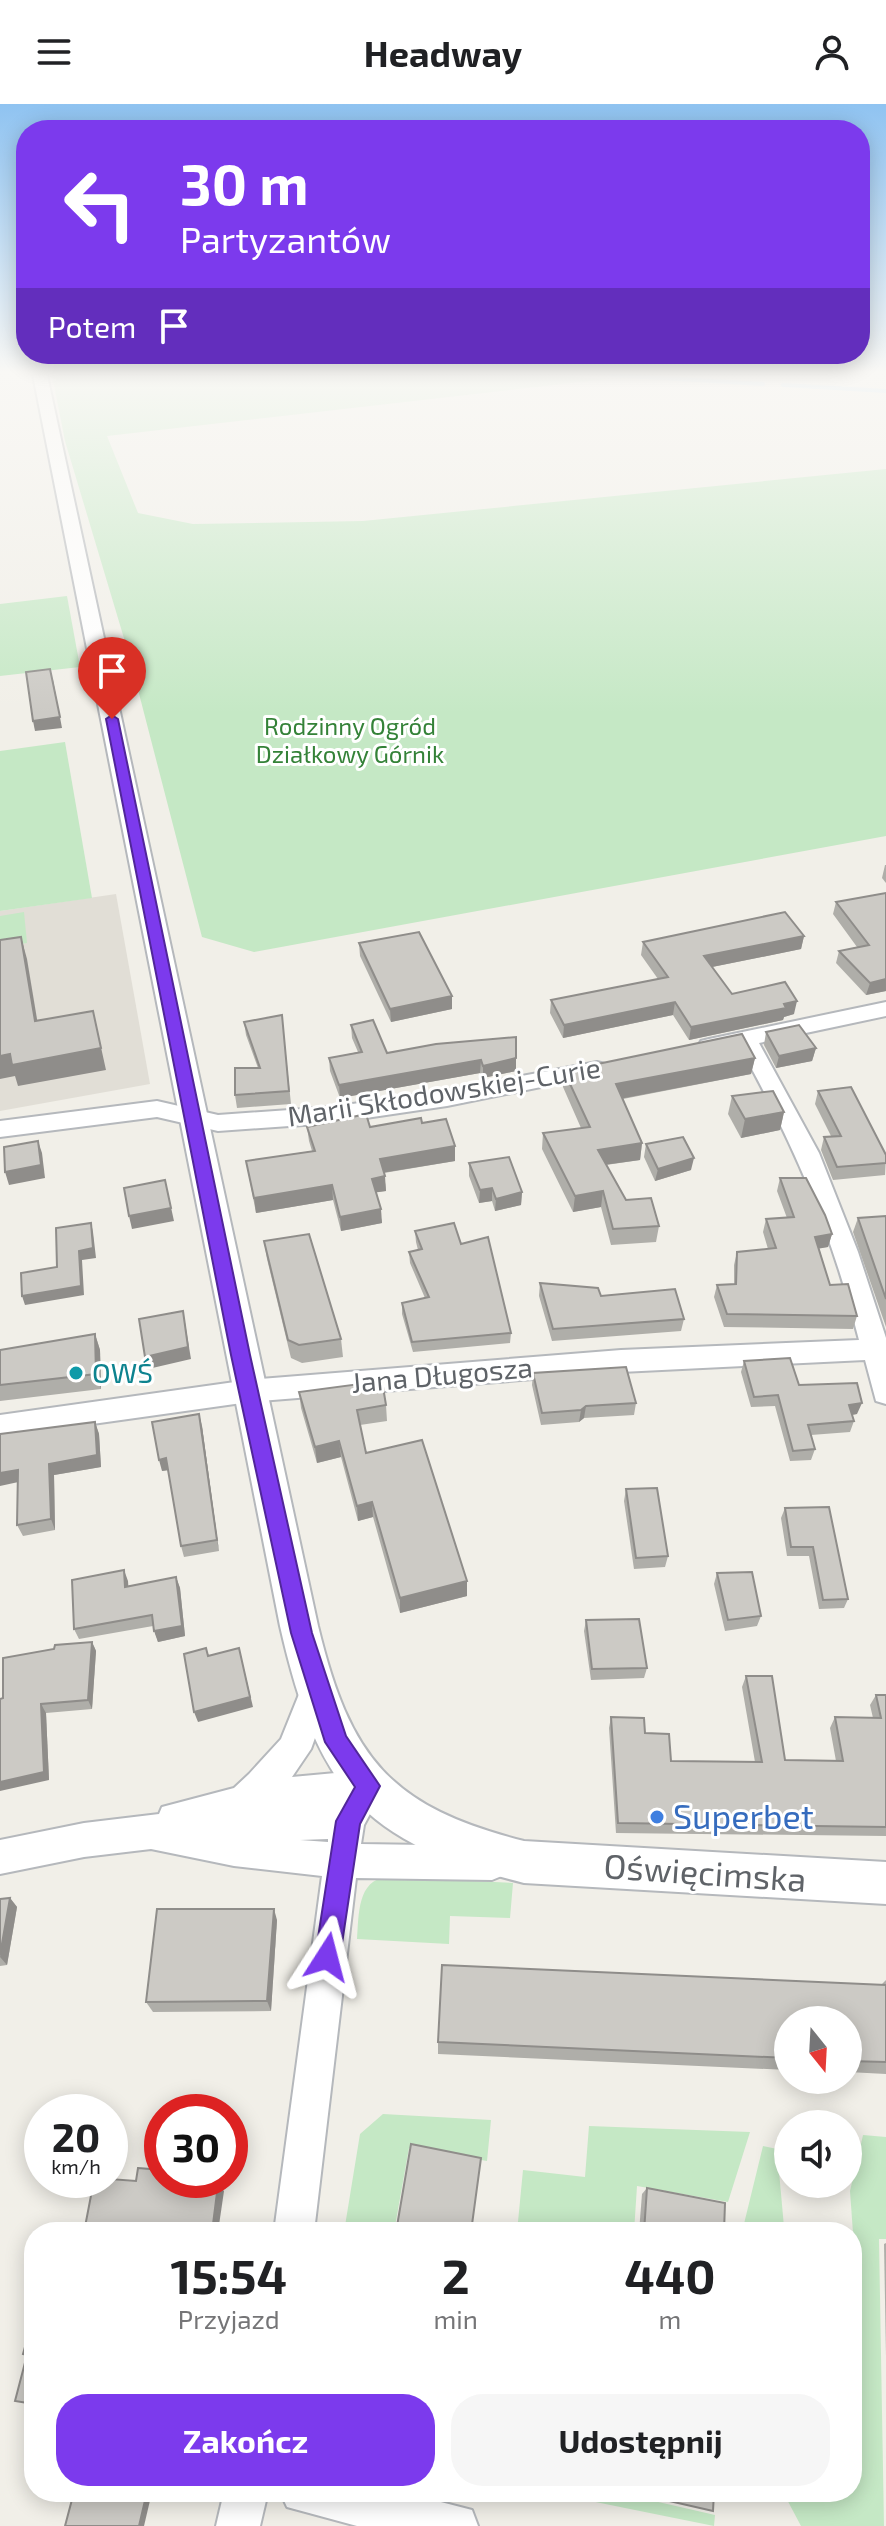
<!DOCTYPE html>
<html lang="pl">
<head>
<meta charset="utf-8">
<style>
	body { margin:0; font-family:"Exo 2",sans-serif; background:#f6f6f6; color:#202124; height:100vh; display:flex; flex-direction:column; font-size:30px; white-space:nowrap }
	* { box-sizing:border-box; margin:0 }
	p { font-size:26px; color:#757577 }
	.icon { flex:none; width:44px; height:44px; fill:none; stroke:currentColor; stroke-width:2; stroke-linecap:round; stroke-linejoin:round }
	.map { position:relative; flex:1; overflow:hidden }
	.drawer { position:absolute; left:24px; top:2118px; width:838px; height:280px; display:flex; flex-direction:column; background:#fff; border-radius:32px; box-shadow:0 4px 20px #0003 }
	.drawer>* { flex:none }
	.guide { position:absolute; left:16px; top:16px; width:854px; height:244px; border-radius:32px; box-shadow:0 4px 20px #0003; background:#7c3aed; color:#fff; overflow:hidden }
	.needle { width:52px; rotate:162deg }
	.tools { position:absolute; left:774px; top:1902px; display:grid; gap:16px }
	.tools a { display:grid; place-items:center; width:88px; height:88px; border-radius:50%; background:#fff; box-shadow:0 4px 20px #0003; font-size:40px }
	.speed { position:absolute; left:24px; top:1990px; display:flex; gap:16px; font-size:40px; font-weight:700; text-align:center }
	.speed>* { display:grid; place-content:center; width:104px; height:104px; border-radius:50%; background:#fff; box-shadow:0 4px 20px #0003; line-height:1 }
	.speed small { font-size:20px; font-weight:400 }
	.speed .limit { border:12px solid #d22; background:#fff; color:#111 }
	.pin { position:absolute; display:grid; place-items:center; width:68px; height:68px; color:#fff; margin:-82px -34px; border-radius:50% 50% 50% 0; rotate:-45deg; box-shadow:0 0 8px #0007 }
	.pin .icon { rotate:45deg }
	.me { position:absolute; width:88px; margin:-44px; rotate:9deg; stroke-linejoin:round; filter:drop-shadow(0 0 6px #0008) }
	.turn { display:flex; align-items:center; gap:28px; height:168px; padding:0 32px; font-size:36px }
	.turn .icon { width:104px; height:104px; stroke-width:2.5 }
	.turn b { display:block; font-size:56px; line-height:68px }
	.then { display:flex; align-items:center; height:76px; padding:0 32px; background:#0003; gap:16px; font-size:30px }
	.eta { display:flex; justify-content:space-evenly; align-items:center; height:136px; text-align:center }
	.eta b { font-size:48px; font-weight:700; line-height:56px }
	.cta { display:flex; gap:16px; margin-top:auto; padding:16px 32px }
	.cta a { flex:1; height:92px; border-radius:32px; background:#7c3aed; color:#fff; font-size:32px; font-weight:700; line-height:92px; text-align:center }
	.cta a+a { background:#f6f6f6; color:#202124 }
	header { display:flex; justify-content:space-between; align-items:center; height:104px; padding:0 32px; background:#fff; font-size:36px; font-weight:700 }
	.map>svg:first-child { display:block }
</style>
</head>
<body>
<header><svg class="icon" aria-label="menu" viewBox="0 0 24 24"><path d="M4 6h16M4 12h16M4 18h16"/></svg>Headway<svg class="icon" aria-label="person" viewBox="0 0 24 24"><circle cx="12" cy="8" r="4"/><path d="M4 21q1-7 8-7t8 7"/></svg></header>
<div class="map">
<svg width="886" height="2422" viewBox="0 0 886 2422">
	<rect width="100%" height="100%" fill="#f1efe8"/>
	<polygon fill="#e1ded6" points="116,790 150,980 0,1007 0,807"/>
	<g fill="#c5e8c5">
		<polygon points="52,271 545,271 606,275 107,332 138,409 193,420 363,417 886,365 886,732 254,848 202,833 129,551 65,337"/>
		<polygon points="67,492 80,563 0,572 0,500"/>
		<polygon points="65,638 92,794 0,807 0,647"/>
		<polygon points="24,808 27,839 0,843 0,812"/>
		<path d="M387,1773L513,1779L510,1814L450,1812L449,1840L357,1835C359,1811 357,1776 387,1773Z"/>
		<polygon points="383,2010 491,2016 487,2057 409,2044 394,2128 344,2128 360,2030"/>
		<polygon points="589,2022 750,2028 728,2098 637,2082 634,2128 517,2128 523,2066 585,2073"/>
		<polygon points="863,2031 886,2033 886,2135 879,2135 884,2422 801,2422 783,2388 852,2388 853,2129 850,2087"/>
		<polygon points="763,2042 777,2045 784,2123 835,2128 742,2128"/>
		<polygon points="546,2388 615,2388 715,2411 714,2422"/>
	</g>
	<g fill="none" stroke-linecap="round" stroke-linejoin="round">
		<g stroke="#aadaff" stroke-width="4">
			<polyline points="611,271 763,280"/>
			<polyline points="783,281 886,287"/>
		</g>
		<defs>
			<g id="minor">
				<path d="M886,898V912L759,939L819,1049L858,1148L886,1234V1300L876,1297L865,1256L621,1268L249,1298L0,1333V1311L249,1276L621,1246L859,1236C831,1126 794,1041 740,943L709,949L701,947L698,942L701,937L709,935Z"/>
				<polygon points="597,958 605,960 608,965 605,970 447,1002 332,1019 218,1027 157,1013 0,1033 0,1017 157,997 218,1011 332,1003 447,986"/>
				<path d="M317,1569L328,1573L333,1584L311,1645L292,1673L368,1666L380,1670L385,1682L364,1721L361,1740L492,1742L504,1747L509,1759L504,1771L492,1776L356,1774L314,2128H274L322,1772L234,1762L151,1745L84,1753L0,1770V1736L84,1719L159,1710L162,1703L234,1684L249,1670L281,1635L306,1573ZM328,1735V1738L300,1736Z"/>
				<polygon points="224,2388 268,2388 260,2422 216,2422"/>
				<polygon points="280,2388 402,2388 472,2406 478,2422 357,2422 287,2403"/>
			</g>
			<path id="tertiary" d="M33,271H47L318,1522C350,1654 390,1703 524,1737L886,1758V1800L524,1779C361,1738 317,1684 280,1522Z"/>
		</defs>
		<use href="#minor" stroke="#b5b8bc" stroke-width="4"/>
		<use href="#tertiary" stroke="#b5b8bc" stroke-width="4"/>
		<use href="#minor" fill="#fff" fill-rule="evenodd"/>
		<use href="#tertiary" fill="#fff" fill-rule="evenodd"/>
	</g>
	<g fill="#afaea9">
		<polygon points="885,761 886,761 886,779 882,774"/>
		<polygon points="886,789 886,887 866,891 836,859 839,847 857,843 833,810 836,798"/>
		<polygon points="804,832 801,845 712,863 732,890 794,910 784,913 783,916 689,936 673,911 563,934 550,909 551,896 658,875 641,851 643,838"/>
		<polygon points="359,839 452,892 452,905 391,918 360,852"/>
		<polygon points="282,911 291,1000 237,1004 235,991 258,964 246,931 244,918"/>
		<polygon points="351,921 387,949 436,940 516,967 483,974 480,969 340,994 330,967 329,954 358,948 352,934"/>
		<polygon points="766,928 816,944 812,957 776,964 764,941"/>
		<polygon points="755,954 751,970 623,995 642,1039 640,1056 606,1061 626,1096 659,1122 656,1138 611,1141 601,1103 573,1108 542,1045 543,1029 581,1024 563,983 564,967"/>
		<polygon points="818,987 886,1051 885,1071 833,1076 821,1046 824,1033 831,1032 815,1000"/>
		<polygon points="732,992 784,1008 780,1026 741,1034 728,1010"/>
		<polygon points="422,1019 455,1057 384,1069 386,1087 376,1088 382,1119 341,1127 333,1096 256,1109 246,1057 312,1047 309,1037 307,1023 370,1023"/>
		<polygon points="646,1040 691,1066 655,1077 644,1053"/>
		<polygon points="469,1059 522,1088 521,1101 495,1107 492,1097 479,1099 469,1072"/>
		<polygon points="780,1074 832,1130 828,1143 819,1144 830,1181 857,1212 853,1225 724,1223 714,1193 717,1181 734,1180 734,1161 737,1148 768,1145 763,1128 766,1115 787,1114 777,1087"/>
		<polygon points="886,1112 886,1223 853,1128 858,1114"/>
		<polygon points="415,1127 461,1140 511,1229 510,1239 413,1248 402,1210 402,1199 425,1194 410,1159 409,1148 418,1146 416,1138"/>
		<polygon points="264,1137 341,1235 343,1253 302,1259 291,1254 267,1155"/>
		<polygon points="540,1179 601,1192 684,1215 681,1227 552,1237 539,1192"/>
		<polygon points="95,1230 100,1246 101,1285 0,1297 0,1246"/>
		<polygon points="744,1257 799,1281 857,1310 852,1311 854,1317 850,1328 811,1331 815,1345 811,1356 790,1357 775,1302 751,1303 741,1268"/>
		<polygon points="533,1269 636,1299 634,1311 584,1314 579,1318 541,1321 532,1281"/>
		<polygon points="299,1288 386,1301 387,1317 360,1321 366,1349 467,1477 467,1492 400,1509 373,1413 358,1417 341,1353 317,1359 301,1304"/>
		<polygon points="95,1318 99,1330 101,1363 54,1371 55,1426 23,1432 17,1421 18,1378"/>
		<polygon points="202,1322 219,1447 184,1453 181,1442 168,1366 162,1367"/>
		<polygon points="626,1385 668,1452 665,1463 634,1465 624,1397"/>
		<polygon points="829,1403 848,1495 844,1504 819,1505 809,1452 787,1452 781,1414 785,1404"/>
		<polygon points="717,1469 761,1512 757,1522 725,1527 714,1480"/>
		<polygon points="176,1473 180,1484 185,1532 158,1538 153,1522 79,1535 74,1525 128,1477 128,1482"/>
		<polygon points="586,1516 647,1564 644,1574 591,1576 584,1527"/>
		<polygon points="92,1538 96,1547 92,1605 46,1609 49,1676 3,1594 54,1545"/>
		<polygon points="746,1572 785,1656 836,1657 830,1624 835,1613 873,1614 870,1601 876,1591 886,1591 886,1732 616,1729 609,1624 611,1613 645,1629 671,1657 755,1658 742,1583"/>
		<polygon points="10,1794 17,1803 7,1861 0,1862 0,1795"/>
		<polygon points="277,1816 271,1907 153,1908 146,1898"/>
		<polygon points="886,1876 886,1970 848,1968 848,1916 788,1916 788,1966 438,1950 438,1938 882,1880"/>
		<polygon points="647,2084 724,2128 639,2128 642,2090"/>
		<polygon points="886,2139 886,2252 884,2140"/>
	</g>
	<g fill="#8f8d8a">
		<polygon points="53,576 62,624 35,627 33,617"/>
		<polygon points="804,832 801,845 702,865 704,852"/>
		<polygon points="21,833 27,855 41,939 35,917"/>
		<polygon points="886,875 886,887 866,891 870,879"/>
		<polygon points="452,892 452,905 391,918 390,905"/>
		<polygon points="797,897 794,910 784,913 783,916 689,936 691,923"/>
		<polygon points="675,898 673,911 563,934 564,921"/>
		<polygon points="93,907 106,966 18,982 15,972 0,975 0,952"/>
		<polygon points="816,944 812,957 776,964 779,952"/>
		<polygon points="516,954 516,967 483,974 483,962"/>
		<polygon points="755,954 751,970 614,996 616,980"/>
		<polygon points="481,956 480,969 340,994 339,981"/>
		<polygon points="784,1008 780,1026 741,1034 745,1015"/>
		<polygon points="38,1037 42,1049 45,1074 9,1081 5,1068"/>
		<polygon points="642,1039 640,1056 596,1062 598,1046"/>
		<polygon points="455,1042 455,1057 381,1069 380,1055"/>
		<polygon points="694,1054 691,1066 655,1077 658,1065"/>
		<polygon points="385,1072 386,1087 372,1089 372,1075"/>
		<polygon points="165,1076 174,1117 132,1125 129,1112"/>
		<polygon points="332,1081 333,1096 256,1109 254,1094"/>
		<polygon points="492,1084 492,1097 479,1099 480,1086"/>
		<polygon points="603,1087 601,1103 573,1108 575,1092"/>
		<polygon points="522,1088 521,1101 495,1107 496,1095"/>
		<polygon points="381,1105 382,1119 341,1127 340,1113"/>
		<polygon points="91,1119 93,1128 96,1154 82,1156 84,1191 25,1201 22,1192 79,1147"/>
		<polygon points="832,1130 828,1143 811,1146 815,1133"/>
		<polygon points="183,1207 191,1255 148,1265 145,1253"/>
		<polygon points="95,1230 100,1246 101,1285 96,1270"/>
		<polygon points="862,1299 857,1310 844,1312 849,1301"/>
		<polygon points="586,1302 584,1314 579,1318 581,1306"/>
		<polygon points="199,1310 202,1322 219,1447 217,1436"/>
		<polygon points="95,1318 99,1330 101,1363 54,1371 55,1426 51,1415 49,1360"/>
		<polygon points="339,1337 341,1353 317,1359 315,1343"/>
		<polygon points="166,1354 169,1366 162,1367 159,1356"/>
		<polygon points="18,1366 23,1377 0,1382 0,1369"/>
		<polygon points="372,1398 373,1413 358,1417 357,1402"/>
		<polygon points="124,1466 128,1477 129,1493 125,1483"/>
		<polygon points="176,1473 180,1484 185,1532 158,1538 154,1527"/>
		<polygon points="467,1477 467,1492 400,1509 400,1494"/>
		<polygon points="92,1538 96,1547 92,1605 88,1596"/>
		<polygon points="239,1544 253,1603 198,1618 194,1608"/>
		<polygon points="41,1600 46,1609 49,1676 0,1687 0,1678"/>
		<polygon points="10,1794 17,1803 7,1861 0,1853"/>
		<polygon points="274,1805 277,1816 271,1907 267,1897"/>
		<polygon points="209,2076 215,2076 214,2087 208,2081"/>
		<polygon points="218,2081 224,2087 218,2128 212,2128"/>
		<polygon points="147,2388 152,2388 144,2422 139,2422"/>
	</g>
	<g fill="#cccac5" stroke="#8f8d8a" stroke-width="2">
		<polygon points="50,565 60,613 33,617 26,568"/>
		<polygon points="886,789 886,875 870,879 839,847 869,841 836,798"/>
		<polygon points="785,808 804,832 704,852 732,890 785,878 797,897 784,900 786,904 691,923 675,898 564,921 551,896 668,873 643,838"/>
		<polygon points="419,828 452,892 390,905 359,839"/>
		<polygon points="21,833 35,917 93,907 101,944 12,961 10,950 0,952 0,836"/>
		<polygon points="282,911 289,987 235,991 235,964 260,964 244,918"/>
		<polygon points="373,916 387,949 436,940 516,933 516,954 483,962 481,956 339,981 329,954 362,948 351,921"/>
		<polygon points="799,921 816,944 779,952 766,928"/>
		<polygon points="742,930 755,954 616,980 642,1039 598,1046 626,1096 651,1094 659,1122 613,1125 603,1087 575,1092 543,1029 590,1023 564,967"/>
		<polygon points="851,983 886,1051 886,1059 837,1063 824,1033 841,1032 818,987"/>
		<polygon points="773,987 784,1008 745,1015 732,992"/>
		<polygon points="366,1010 370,1023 421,1014 422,1019 446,1015 455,1042 380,1055 385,1072 372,1075 381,1105 340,1113 332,1081 254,1094 246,1057 315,1047 307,1023"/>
		<polygon points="683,1033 694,1054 658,1065 646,1040"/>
		<polygon points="38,1037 41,1061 5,1068 4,1043"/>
		<polygon points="509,1053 522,1088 496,1095 492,1084 480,1086 469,1059"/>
		<polygon points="780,1074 806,1074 825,1111 832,1130 815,1133 830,1181 848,1180 857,1212 727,1210 717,1181 736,1180 737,1148 776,1144 766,1115 794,1113"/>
		<polygon points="165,1076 171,1104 129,1112 124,1084"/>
		<polygon points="886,1112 886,1195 858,1114"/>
		<polygon points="91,1119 93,1144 79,1147 81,1182 22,1192 21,1169 57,1163 56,1124"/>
		<polygon points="454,1119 461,1140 488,1133 511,1229 412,1238 402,1199 429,1193 409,1148 422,1145 415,1127"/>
		<polygon points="309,1130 341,1235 299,1241 288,1236 264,1137"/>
		<polygon points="540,1179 598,1184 601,1192 675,1185 684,1215 553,1225"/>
		<polygon points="183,1207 188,1243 145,1253 139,1215"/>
		<polygon points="95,1230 96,1270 0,1281 0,1246"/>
		<polygon points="790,1254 799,1281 857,1279 862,1299 849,1301 854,1317 808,1321 815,1345 793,1347 778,1291 754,1293 744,1257"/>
		<polygon points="626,1263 636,1299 586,1302 581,1306 542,1309 533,1269"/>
		<polygon points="382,1277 386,1301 357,1306 366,1349 422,1336 467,1477 400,1494 372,1398 357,1402 339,1337 315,1343 299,1288"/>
		<polygon points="199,1310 217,1436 181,1442 166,1354 159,1356 152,1318"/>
		<polygon points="95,1318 97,1351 49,1360 51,1415 17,1421 18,1366 0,1369 0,1330"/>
		<polygon points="657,1384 668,1452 636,1454 626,1385"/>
		<polygon points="829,1403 848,1495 823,1496 813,1443 791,1443 785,1404"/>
		<polygon points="124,1466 125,1483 176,1473 182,1522 154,1527 152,1511 74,1525 72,1476"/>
		<polygon points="752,1468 761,1512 728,1516 717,1469"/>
		<polygon points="639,1515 647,1564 592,1565 586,1516"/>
		<polygon points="92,1538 88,1596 41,1600 44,1668 0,1678 0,1595 3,1594 3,1554 54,1545 55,1541"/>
		<polygon points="206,1544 208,1552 239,1544 250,1593 194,1608 184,1550"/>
		<polygon points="746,1572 772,1572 785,1656 843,1657 835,1613 881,1614 876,1591 886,1591 886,1723 618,1719 611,1613 644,1614 645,1629 669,1630 671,1657 762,1658"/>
		<polygon points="10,1794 0,1851 0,1795"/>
		<polygon points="157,1805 274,1805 267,1897 146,1898"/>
		<polygon points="442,1861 886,1881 886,1958 848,1957 848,1916 788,1916 788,1954 438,1938"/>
		<polygon points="411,2040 481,2054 471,2128 396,2128"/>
		<polygon points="138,2064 162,2066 162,2076 209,2076 208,2081 218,2081 212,2128 84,2128 94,2076 110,2076 110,2075 136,2077"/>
		<polygon points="647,2084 725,2099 724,2128 644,2128"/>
		<polygon points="34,2211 34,2300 15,2297 27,2251 23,2250"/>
		<polygon points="74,2388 147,2388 139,2422 65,2422"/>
		<polygon points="630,2388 714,2388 713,2407"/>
	</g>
	<linearGradient id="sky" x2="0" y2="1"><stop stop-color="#8fc3f1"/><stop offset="0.44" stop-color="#f9f8f5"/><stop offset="1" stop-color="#f9f8f5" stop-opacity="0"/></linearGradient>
	<rect width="886" height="610" fill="url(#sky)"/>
	<polygon fill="#7c3aed" stroke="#51269a" stroke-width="2" points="112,611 118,615 250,1251 312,1529 346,1632 380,1682 360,1720 340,1853 336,1861 327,1865 319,1861 315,1853 336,1717 355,1683 325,1638 291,1529 231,1251 106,615"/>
	<circle fill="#0f9aa8" stroke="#fff" stroke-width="3" cx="76" cy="1269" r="8"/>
	<circle fill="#3f7fe0" stroke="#fff" stroke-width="3" cx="657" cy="1713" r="8"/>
	<g text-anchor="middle" stroke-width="6" stroke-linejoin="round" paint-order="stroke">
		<g font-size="24" fill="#348238" stroke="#fff">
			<text x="350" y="631">Rodzinny Ogród<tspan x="350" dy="28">Działkowy Górnik</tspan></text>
		</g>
		<g font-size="28" fill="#5f6368" stroke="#fff">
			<text transform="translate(444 988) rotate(-9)" y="10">Marii Skłodowskiej-Curie</text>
			<text transform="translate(442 1271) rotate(-5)" y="10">Jana Długosza</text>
		</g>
		<g font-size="28" fill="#0d838f" stroke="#fff" text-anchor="start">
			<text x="92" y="1279">OWŚ</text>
		</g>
		<g font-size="34" fill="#366cbe" stroke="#fff" text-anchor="start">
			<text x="673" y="1725">Superbet</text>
		</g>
		<g font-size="34" fill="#5f6368" stroke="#fff">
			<text transform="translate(705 1769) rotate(4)" y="12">Oświęcimska</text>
		</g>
	</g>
</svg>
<div class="tools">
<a><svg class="needle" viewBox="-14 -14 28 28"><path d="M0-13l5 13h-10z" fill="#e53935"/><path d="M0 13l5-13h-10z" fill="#757577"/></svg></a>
<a><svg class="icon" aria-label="sound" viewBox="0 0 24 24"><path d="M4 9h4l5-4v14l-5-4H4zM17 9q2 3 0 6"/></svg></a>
</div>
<div class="speed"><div>20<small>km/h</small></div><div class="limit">30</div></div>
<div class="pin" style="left:112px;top:615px;background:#d93025"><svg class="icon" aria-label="arrive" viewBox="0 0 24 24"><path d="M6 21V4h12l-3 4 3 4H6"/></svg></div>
<svg class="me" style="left:327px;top:1853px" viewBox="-20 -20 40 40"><path d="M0-17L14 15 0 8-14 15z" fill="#7c3aed" stroke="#fff" stroke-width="4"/></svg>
<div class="guide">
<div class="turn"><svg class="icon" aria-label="left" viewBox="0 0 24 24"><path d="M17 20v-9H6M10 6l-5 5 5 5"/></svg><div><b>30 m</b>Partyzantów</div></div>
<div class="then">Potem<svg class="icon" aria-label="arrive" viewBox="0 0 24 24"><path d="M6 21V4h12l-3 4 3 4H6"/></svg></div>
</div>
<section class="drawer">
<div class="eta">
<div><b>15:54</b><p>Przyjazd</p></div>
<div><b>2</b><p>min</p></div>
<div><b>440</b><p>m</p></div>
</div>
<div class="cta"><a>Zakończ</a><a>Udostępnij</a></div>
</section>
</div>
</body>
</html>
